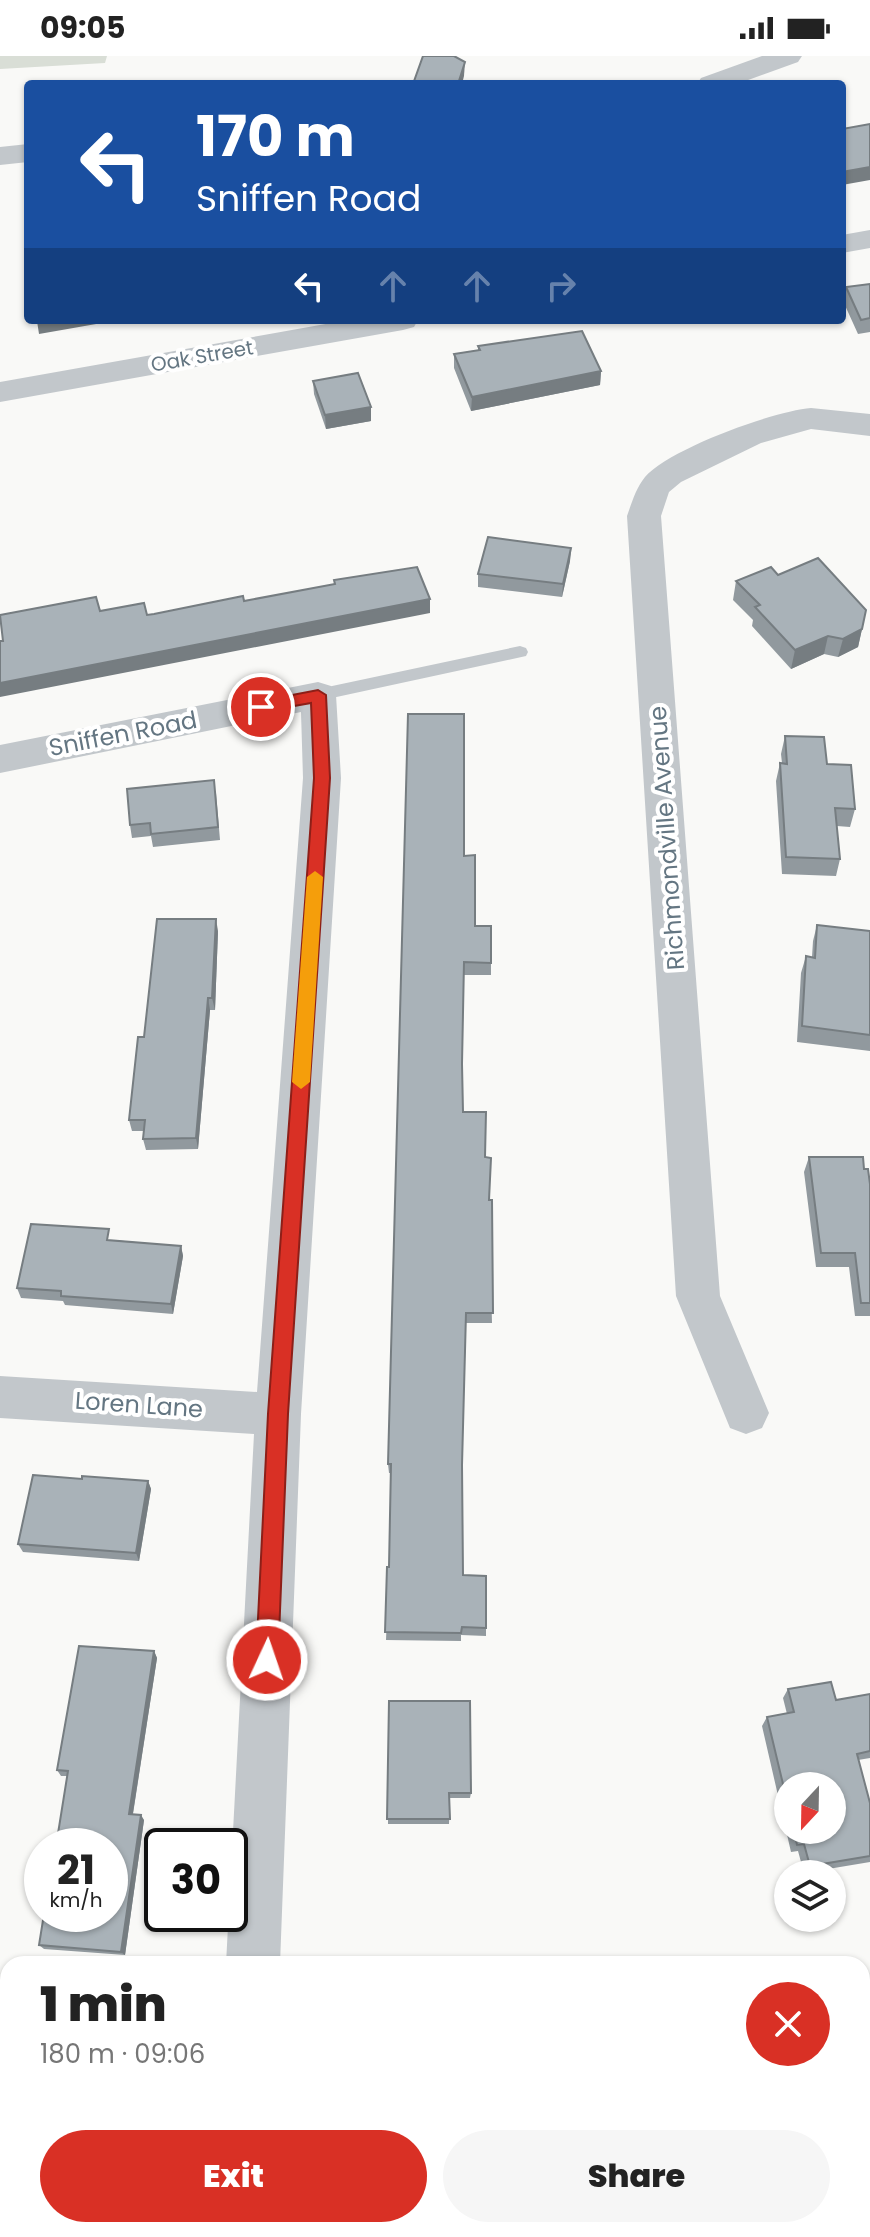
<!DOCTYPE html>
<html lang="en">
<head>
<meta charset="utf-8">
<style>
	body { margin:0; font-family:Poppins,sans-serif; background:#f6f6f6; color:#222; height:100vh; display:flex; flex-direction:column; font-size:30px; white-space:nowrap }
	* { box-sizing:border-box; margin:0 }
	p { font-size:26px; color:#767676 }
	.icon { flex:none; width:44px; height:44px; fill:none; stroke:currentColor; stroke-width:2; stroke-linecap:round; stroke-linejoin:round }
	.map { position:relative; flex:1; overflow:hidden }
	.panel { position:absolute; left:0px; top:1900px; width:870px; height:282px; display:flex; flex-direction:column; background:#fff; border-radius:24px 24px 0 0; box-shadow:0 2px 6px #0004 }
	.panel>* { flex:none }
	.top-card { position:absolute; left:24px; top:24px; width:822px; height:244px; border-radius:8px; box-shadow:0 2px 6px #0004; background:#1a4fa0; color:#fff; overflow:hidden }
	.needle { width:52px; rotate:202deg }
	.controls { position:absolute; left:774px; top:1716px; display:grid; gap:16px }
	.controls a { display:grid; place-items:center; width:72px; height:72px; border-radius:50%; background:#fff; box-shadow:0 2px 6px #0004; font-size:40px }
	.speed { position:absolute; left:24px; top:1772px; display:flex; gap:16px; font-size:40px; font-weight:700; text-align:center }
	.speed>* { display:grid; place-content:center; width:104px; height:104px; border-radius:50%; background:#fff; box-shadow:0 2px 6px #0004; line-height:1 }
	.speed small { font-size:20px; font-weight:400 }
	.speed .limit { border:4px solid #111; border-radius:12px; background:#fff; color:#111 }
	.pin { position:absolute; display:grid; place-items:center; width:68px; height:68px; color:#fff; margin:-34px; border:4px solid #fff; border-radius:50%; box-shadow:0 2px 8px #0007 }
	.me { position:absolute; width:88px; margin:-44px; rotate:3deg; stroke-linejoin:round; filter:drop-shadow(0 0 6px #0008) }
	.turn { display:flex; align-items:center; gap:28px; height:168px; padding:0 40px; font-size:36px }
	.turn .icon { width:104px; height:104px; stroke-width:2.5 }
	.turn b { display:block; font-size:56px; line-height:68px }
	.lanes { display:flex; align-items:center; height:76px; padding:0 40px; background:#0003; justify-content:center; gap:40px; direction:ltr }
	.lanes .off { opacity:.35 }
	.round { display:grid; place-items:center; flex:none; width:84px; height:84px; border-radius:42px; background:#f6f6f6 }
	.headline { display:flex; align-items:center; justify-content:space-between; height:136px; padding:0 40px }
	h1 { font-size:48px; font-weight:800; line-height:60px }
	.button { display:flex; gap:16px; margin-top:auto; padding:16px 40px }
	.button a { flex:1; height:92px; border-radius:48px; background:#d93025; color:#fff; font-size:32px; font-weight:800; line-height:92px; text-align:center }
	.button a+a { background:#f6f6f6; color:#222 }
	.status { display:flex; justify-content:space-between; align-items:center; height:56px; padding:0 40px; background:#fff; direction:ltr }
	.status svg { height:22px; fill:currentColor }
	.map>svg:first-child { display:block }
</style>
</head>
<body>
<div class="status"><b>09:05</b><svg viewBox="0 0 49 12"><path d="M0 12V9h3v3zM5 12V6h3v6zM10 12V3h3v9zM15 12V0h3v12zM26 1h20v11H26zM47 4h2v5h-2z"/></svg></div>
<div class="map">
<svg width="870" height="2181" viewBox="0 0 870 2181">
	<rect width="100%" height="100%" fill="#f9f9f7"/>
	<polygon fill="#d9ded6" points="0,0 107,0 105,7 0,13"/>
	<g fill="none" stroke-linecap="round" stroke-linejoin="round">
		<polygon fill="#c2c7cb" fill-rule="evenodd" points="520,590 526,592 528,596 526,600 318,645 309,639 318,633"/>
		<g fill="#c2c7cb" fill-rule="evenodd">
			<polygon points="762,0 802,0 798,6 737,28 697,28 701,22"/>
			<polygon points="28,88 28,106 0,109 0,91"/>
			<polygon points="870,174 870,192 842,197 842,179"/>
			<polygon points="348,264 418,264 414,271 403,274 0,346 0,326"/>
			<path d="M811,352L870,358V380L811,373L761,387L681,426L669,436L661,460L720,1240L769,1357L762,1372L746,1378L730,1372L676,1240L627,460C632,446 636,432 645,421C669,393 774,355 811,352Z"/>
			<polygon points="318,626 331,630 336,639 341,722 301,1358 280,1908 226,1908 254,1378 0,1362 0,1320 257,1336 303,722 301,656 0,717 0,689"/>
			<polygon points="195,2174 252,2174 249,2181 192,2181"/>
		</g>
	</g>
	<g fill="#91999e" fill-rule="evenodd">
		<polygon points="870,228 870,276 858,278 843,245 846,231"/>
		<polygon points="478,290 601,315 600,329 471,355 454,312 454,298 478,294"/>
		<polygon points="313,325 371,365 326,373 314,338"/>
		<polygon points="571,492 570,505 562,541 478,531 478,518"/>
		<polygon points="778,519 862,573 858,591 838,601 824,598 791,613 752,570 753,564 733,544 736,525"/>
		<polygon points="785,680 827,708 855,753 850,771 837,770 840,803 836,820 782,818 776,725 780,707 782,707 781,698"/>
		<polygon points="216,737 220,784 153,791 151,780 132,782 130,769"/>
		<polygon points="464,800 475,870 491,870 491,919 464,919 462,1009 463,1056 485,1101 489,1144 492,1267 466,1267 462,1409 463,1519 486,1572 486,1580 461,1579 461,1585 386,1584 389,1511 391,1417 389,1417 388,1408"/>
		<polygon points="817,869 870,875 870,995 797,986 801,917 806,900 812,901 813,885"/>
		<polygon points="218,875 215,954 210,954 198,1093 146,1094 143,1083 144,1075 132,1075 129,1064"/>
		<polygon points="809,1101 864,1113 870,1128 870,1260 855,1260 849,1211 816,1211 804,1116"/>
		<polygon points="113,1184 181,1190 183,1200 173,1258 65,1249 63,1245 21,1242 17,1232"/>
		<polygon points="82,1423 148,1425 151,1433 139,1505 23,1496 18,1488"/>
		<polygon points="154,1595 157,1602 133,1758 144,1764 125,1899 44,1893 39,1889 68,1720 61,1720 57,1714"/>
		<path d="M788,1633L836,1644L870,1638V1702L858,1704L870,1747V1806L804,1817L798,1795L791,1796L762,1670L767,1661L787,1658L783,1642ZM788,1730L832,1774H788Z"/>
		<polygon points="389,1645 471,1737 470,1742 450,1742 449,1768 388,1768"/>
		<polygon points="823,2174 862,2174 870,2181 846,2181 825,2177"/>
	</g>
	<g fill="#767d81">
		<polygon points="465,6 464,20 462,28 458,28"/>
		<polygon points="870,111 870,124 842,129 842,116"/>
		<polygon points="40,264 119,264 39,278 37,265"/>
		<polygon points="601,315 600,329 471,355 472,341"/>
		<polygon points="371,351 371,365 326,373 325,359"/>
		<polygon points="571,492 570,505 562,541 563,528"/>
		<polygon points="430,543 430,557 0,641 0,627"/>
		<polygon points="862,573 858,591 838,601 843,583"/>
		<polygon points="828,580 824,598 791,613 795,594"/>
		<polygon points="216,863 218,875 215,954 212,942"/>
		<polygon points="208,942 210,954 198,1093 196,1082"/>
		<polygon points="181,1190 183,1200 173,1258 171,1248"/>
		<polygon points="148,1425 151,1433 139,1505 136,1497"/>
		<polygon points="154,1595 157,1602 132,1763 129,1758"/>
		<polygon points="141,1759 144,1764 125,1899 121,1896"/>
	</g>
	<g fill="#a9b2b8" stroke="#767d81" stroke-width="2">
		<polygon points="423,0 454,0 465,6 458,28 413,28"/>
		<polygon points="870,68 870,111 842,116 842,73"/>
		<polygon points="870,228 870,262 861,264 846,231"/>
		<polygon points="582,275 601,315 472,341 454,298 480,294 478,290"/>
		<polygon points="358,317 371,351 325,359 313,325"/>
		<polygon points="488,481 571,492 563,528 478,518"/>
		<polygon points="818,502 866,554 862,573 843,583 828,580 795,594 755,551 760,549 736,525 771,511 778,519"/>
		<polygon points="417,511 430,543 0,627 0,585 3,585 0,559 96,541 100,555 144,547 147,559 154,558 243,540 244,545 335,528 334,524"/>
		<polygon points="408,658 464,658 464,800 475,799 475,870 491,870 491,907 464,906 462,1008 463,1056 486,1056 485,1101 491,1102 489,1144 492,1144 493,1257 466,1257 462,1409 463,1519 486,1520 486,1572 462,1571 461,1577 385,1576 387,1511 389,1511 391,1408 388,1408"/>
		<polygon points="785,680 824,681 827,708 851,709 855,753 835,752 840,803 786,801 780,707 787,708"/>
		<polygon points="214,724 218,771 151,778 150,767 130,769 127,733"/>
		<polygon points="157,863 216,863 212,942 208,942 196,1082 143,1083 145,1064 129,1064 138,981 144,981"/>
		<polygon points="817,869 870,875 870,979 802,970 806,900 815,902"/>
		<polygon points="809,1101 863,1101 864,1113 868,1113 870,1128 870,1247 861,1247 855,1197 821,1197"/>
		<polygon points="31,1168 109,1173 107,1184 181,1190 171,1248 61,1240 61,1235 17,1232"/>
		<polygon points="33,1419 82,1423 82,1420 148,1425 136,1497 18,1488"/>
		<polygon points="79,1590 154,1595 129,1758 141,1759 121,1896 39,1889 44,1858 110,1858 110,1790 56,1790 68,1715 57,1714"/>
		<polygon points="831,1626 836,1644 870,1638 870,1695 857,1698 870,1747 870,1800 810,1810 804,1788 797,1789 794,1774 832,1774 832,1730 788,1730 788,1749 767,1661 794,1656 788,1633"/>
		<polygon points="389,1645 470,1645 471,1737 449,1737 450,1763 387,1763"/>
		<polygon points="862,1933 870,1935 870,2181 857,2181 832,2176 830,2174 862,2174"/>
		<polygon points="0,2005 8,2006 8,2104 0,2104"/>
	</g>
	<polygon fill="#d93025" stroke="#8d1f18" stroke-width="2" points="318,634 326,639 330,722 288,1358 278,1604 274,1612 267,1615 260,1612 256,1604 268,1358 314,722 311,647 261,656 253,651 261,645"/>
	<polygon fill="#f59e0b" points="315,815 323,821 310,1026 301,1033 292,1026 307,821"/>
	<g text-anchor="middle" stroke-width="8" stroke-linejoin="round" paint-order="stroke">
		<g font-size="20" fill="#647682" stroke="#fff">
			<text transform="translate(202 300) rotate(-10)" y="7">Oak Street</text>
		</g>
		<g font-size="24" fill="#647682" stroke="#fff">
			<text transform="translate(123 678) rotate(-11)" y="8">Sniffen Road</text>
			<text transform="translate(667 782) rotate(-94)" y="8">Richmondville Avenue</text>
			<text transform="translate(139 1349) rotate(4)" y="8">Loren Lane</text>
		</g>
	</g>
</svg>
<div class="controls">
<a><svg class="needle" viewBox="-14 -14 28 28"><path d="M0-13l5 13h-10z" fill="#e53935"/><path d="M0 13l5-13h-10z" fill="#767676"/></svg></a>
<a><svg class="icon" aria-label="layers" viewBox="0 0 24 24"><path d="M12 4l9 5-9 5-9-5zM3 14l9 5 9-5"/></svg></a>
</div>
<div class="speed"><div>21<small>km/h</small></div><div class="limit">30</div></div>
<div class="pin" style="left:261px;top:651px;background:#d93025"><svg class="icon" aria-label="arrive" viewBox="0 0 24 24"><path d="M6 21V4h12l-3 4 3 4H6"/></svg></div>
<svg class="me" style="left:267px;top:1604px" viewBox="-20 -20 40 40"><circle r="17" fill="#d93025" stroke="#fff" stroke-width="3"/><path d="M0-11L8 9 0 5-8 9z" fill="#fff"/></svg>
<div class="top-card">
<div class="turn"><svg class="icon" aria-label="left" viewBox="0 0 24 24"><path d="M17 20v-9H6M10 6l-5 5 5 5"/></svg><div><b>170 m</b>Sniffen Road</div></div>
<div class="lanes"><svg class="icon" aria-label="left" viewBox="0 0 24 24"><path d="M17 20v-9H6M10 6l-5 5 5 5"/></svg><svg class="icon off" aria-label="ahead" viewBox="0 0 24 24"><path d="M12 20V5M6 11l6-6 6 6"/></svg><svg class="icon off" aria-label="ahead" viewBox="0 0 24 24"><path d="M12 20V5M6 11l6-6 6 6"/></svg><svg class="icon off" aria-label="right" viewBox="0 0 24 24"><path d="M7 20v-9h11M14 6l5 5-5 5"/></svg></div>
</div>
<section class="panel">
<div class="headline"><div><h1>1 min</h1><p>180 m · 09:06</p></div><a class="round" style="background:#d93025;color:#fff"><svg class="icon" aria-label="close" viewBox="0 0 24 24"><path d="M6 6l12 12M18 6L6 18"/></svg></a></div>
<div class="button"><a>Exit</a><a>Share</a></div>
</section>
</div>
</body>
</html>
